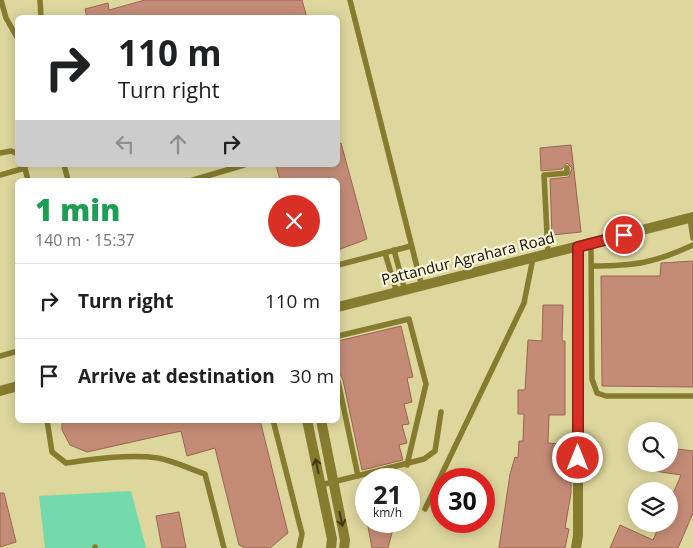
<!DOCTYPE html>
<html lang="en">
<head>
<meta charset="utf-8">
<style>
	body { margin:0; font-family:"Open Sans",sans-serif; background:#f6f6f6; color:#202124; height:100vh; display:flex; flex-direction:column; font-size:19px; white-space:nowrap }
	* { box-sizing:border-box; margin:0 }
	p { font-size:16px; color:#757577 }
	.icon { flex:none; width:28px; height:28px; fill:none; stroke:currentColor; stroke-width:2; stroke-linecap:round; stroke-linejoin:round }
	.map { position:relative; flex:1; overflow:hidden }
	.details { position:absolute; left:15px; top:178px; width:325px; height:245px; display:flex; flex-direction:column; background:#fff; border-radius:8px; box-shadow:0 2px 12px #0003 }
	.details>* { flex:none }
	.banner { position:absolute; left:15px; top:15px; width:325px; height:152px; border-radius:8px; box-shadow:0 2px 12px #0003; background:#fff; color:#202124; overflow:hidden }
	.fabs { position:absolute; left:628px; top:422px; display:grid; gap:10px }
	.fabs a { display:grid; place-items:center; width:50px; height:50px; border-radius:50%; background:#fff; box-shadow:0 2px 12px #0003; font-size:25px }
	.speed { position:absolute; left:355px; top:468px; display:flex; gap:10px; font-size:25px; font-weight:700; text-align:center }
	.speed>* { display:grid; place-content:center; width:65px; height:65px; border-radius:50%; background:#fff; box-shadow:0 2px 12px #0003; line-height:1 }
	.speed small { font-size:12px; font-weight:400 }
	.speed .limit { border:8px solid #d22; background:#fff; color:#111 }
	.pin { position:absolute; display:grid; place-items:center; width:42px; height:42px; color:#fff; margin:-21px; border:2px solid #fff; border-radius:50%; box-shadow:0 1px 5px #0007 }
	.me { position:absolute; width:55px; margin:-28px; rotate:0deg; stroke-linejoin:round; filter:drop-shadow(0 0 4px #0008) }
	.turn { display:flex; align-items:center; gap:18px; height:105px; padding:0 20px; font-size:22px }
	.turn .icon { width:65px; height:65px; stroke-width:2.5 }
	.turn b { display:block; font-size:35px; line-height:42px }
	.lanes { display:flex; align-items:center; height:48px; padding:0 20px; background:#0003; justify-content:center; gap:25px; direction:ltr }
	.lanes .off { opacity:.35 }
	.round { display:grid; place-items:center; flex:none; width:52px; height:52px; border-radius:26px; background:#f6f6f6 }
	.headline { display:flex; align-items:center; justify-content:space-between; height:85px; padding:0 20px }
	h1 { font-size:30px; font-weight:800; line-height:38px; color:#1e9e55 }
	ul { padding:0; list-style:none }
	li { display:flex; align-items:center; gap:15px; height:75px; padding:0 20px; border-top:1px solid #e0e0e0 }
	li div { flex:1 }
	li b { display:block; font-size:19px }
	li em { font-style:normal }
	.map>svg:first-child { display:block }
</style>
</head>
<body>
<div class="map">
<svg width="693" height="548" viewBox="0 0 693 548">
	<rect width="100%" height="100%" fill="#ddd69d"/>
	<polygon fill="#74daab" points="131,491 146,548 45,548 39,496"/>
	<g fill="#c48c77" stroke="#996550">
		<polygon points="145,0 302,0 307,18 87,18 85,9 108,3 109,10"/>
		<polygon points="341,143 367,239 338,250 338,180 280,180 276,165 338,165 338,144"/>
		<polygon points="571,145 581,232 552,235 550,179 569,177 572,168 567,163 562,169 541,171 540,148"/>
		<polygon points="693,261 693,387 602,386 601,276 660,276 661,263"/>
		<polygon points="543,305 563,305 562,341 565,341 565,415 549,415 548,443 571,445 571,493 565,528 569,529 565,548 499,548 510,474 515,457 518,458 519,441 523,441 524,414 518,414 518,390 525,390 528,340 542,341"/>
		<polygon points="401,326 413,377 407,378 412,402 404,404 409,424 402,425 407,443 399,445 403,460 362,470 343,380 338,370 338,341"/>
		<polygon points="62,420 260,420 288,533 270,548 245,548 239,545 215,448 187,456 181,431 87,452 70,445 62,430"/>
		<polygon points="669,448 693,451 693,513 678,548 610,548 620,525 653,540 660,524 669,524 669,503 681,475 648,470 648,464 669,464"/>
		<polygon points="0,493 4,493 16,542 0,547"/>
		<polygon points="179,512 186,548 162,548 156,516"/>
		<polygon points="367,521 395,521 388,548 372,548"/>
	</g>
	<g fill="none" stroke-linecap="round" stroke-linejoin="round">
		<g stroke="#867c2f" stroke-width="5.5">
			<polyline points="1,0 6,18 18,39"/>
			<polyline points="40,0 41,18"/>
			<polyline points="350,0 422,287"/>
			<polyline points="0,153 11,151 18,154"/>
			<polyline points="24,165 28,180"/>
			<polyline points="64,165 68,180"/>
			<polyline points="0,175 25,168"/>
			<polyline points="193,180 244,165"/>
			<polyline points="690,218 693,238"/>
			<polyline points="591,243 592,379 597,393 606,396 693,396"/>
			<polyline points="394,250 405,291"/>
			<polyline points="385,253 397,293"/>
			<polyline points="548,254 544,175 567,173 567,168"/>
			<polyline points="338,265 411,246"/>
			<path d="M592,266C635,266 654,263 693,245"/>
			<polyline points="338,336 409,319 426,384 407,465"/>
			<polyline points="0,356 18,351"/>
			<polyline points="338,381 358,476"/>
			<path d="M47,420L52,452L66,463C95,459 128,454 158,458C174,461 190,469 205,474L224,548"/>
			<polyline points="273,420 302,534 299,548"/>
			<polyline points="321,485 424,459 435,451 441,412"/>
			<polyline points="425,509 524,303 533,258"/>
			<polyline points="95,548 95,547"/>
		</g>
		<polyline stroke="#867c2f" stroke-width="10" points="576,548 578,535 578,247"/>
		<g stroke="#867c2f" stroke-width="10">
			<polyline points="338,307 693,217"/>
			<polyline points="0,391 18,386"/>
			<polyline points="307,420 332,539 331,548"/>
			<polyline points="321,420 345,540 344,548"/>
		</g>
	</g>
	<defs><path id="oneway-shaft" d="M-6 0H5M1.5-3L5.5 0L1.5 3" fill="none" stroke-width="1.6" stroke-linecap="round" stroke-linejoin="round" transform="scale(1.25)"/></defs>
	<g stroke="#3f3913">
		<use href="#oneway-shaft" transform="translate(317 466) rotate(-102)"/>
		<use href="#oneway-shaft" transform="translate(341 519) rotate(78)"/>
	</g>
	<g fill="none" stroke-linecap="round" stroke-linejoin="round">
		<defs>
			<polyline id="route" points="578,458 578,247 624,235"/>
		</defs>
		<use href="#route" stroke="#8d1f18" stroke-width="12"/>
		<use href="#route" stroke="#d93025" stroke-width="9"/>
	</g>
	<g text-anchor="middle" stroke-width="4.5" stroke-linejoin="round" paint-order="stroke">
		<g font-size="15" fill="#100d00" stroke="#f9f6d9">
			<text transform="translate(468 259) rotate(-14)" y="5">Pattandur Agrahara Road</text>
		</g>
	</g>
</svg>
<div class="fabs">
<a><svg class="icon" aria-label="search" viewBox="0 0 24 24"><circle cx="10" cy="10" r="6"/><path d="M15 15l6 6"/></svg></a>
<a><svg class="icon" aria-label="layers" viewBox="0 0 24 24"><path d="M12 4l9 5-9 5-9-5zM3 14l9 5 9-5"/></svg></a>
</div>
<div class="speed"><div>21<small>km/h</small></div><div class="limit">30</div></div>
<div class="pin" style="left:624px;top:235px;background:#d93025"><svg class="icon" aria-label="arrive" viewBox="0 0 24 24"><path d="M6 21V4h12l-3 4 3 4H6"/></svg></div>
<svg class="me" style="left:578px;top:458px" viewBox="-20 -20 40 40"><circle r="17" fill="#d93025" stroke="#fff" stroke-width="3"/><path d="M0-11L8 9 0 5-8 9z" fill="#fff"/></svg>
<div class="banner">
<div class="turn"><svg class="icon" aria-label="right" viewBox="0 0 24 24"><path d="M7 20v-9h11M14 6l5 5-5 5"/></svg><div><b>110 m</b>Turn right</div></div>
<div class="lanes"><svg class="icon off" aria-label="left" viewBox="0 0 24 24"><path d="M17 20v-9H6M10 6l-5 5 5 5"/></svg><svg class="icon off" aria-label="ahead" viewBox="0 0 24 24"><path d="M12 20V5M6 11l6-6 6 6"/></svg><svg class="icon" aria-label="right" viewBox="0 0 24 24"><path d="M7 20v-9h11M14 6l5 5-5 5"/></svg></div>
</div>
<section class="details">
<div class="headline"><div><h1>1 min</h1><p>140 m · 15:37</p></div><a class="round" style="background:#d93025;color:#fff"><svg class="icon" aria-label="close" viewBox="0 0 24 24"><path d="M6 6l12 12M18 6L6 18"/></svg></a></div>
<ul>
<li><svg class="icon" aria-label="right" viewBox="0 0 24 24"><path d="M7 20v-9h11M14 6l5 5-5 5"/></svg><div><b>Turn right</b></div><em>110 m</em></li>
<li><svg class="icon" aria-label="arrive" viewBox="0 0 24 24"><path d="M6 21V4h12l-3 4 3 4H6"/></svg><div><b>Arrive at destination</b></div><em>30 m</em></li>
</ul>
</section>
</div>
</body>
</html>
